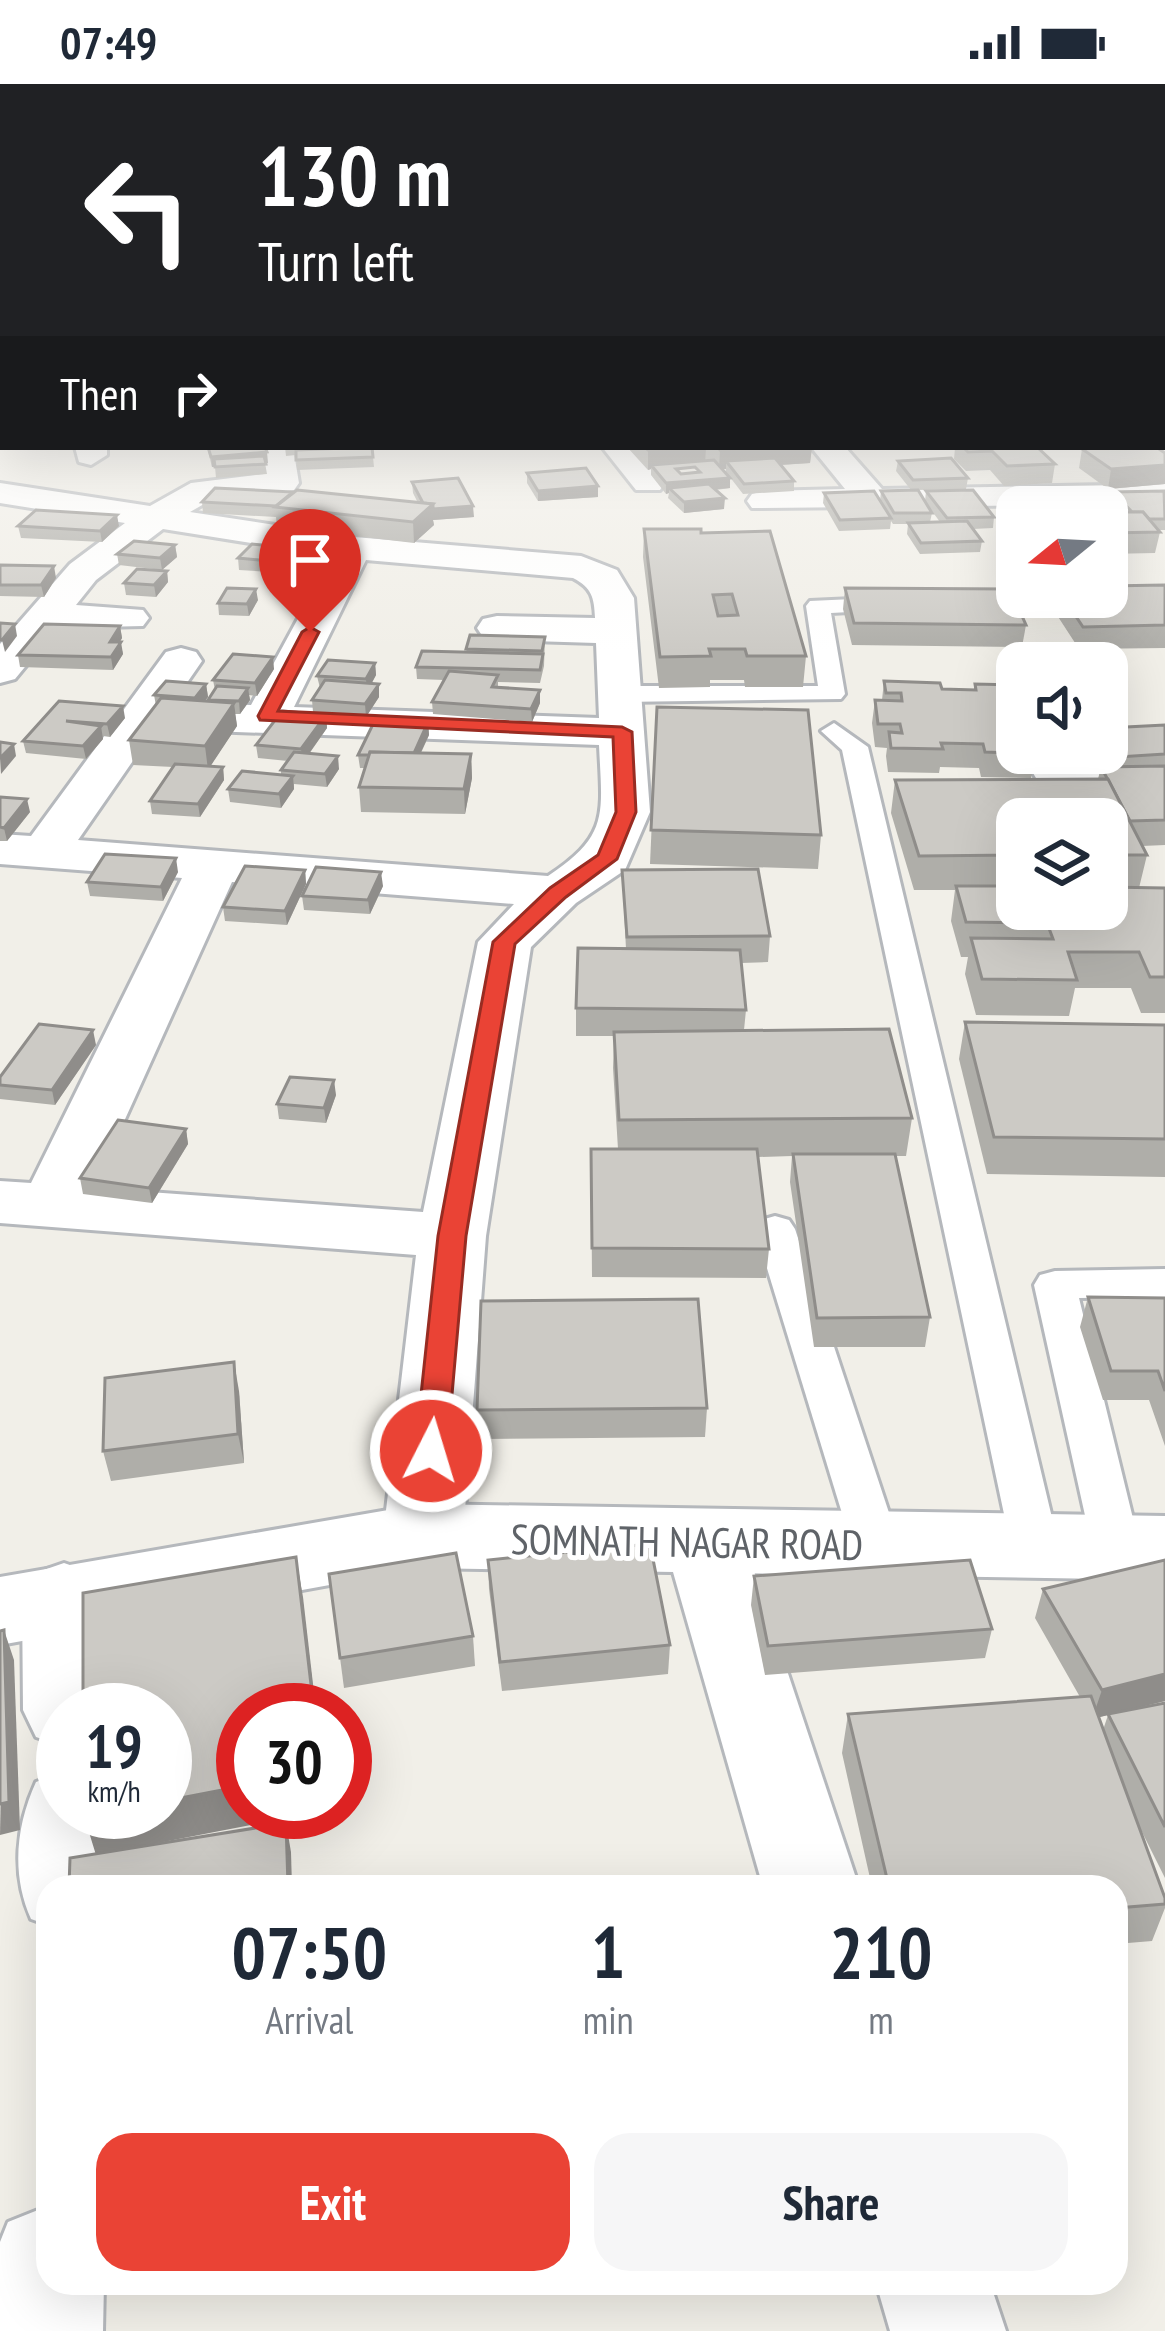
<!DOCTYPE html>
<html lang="en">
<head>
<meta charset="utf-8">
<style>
	body { margin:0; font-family:"PT Sans Narrow",sans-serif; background:#f6f6f7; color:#1f2937; height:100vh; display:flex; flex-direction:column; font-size:45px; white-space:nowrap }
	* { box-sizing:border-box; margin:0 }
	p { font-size:39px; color:#747a83 }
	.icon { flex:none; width:66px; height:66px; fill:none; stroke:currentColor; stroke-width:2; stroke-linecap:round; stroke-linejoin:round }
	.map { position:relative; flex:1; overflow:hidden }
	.details { position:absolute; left:36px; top:1791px; width:1092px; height:420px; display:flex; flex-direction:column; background:#fff; border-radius:36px; box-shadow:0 12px 48px #0002 }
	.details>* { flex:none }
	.hud { position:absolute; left:0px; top:0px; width:1167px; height:366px; box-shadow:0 12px 48px #0002; background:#202124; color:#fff; overflow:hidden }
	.needle { width:78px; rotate:252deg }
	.buttons { position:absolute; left:996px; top:402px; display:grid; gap:24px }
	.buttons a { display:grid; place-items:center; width:132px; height:132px; border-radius:24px; background:#fff; box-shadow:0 12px 48px #0002; font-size:60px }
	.speed { position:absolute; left:36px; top:1599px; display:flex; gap:24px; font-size:60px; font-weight:700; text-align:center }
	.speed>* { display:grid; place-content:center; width:156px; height:156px; border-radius:50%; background:#fff; box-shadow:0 12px 48px #0002; line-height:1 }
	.speed small { font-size:30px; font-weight:400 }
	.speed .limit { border:18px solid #d22; background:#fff; color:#111 }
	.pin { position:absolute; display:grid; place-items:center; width:102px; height:102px; color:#fff; margin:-123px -51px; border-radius:50% 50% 50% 0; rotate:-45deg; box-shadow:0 0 12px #0007 }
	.pin .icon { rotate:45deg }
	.me { position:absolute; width:132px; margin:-66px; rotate:5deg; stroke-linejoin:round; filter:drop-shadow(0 0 9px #0008) }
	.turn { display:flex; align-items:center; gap:42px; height:252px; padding:0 60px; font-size:54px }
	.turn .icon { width:156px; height:156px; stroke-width:2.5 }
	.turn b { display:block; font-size:84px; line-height:102px }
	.then { display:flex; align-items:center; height:114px; padding:0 60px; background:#0003; gap:24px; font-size:45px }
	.eta { display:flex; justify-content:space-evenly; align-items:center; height:204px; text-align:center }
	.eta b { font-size:72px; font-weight:700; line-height:84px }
	.action { display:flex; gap:24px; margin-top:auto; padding:24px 60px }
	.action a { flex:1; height:138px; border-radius:36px; background:#ea4335; color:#fff; font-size:48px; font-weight:700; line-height:138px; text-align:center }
	.action a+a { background:#f6f6f7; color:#1f2937 }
	.status { display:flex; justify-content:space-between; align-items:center; height:84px; padding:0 60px; background:#fff; direction:ltr }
	.status svg { height:33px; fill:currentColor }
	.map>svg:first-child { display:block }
</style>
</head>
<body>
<div class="status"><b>07:49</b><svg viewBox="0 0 49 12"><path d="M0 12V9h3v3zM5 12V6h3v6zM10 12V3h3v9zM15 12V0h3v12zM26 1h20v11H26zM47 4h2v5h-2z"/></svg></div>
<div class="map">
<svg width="1165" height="2247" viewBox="0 0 1165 2247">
	<rect width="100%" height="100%" fill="#f1efe8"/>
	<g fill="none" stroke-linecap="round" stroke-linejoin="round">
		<defs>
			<g id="service">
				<rect x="1164" y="323" width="1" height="10"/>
				<polygon points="896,513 908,520 904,525 831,529 845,610 841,615 620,618 607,610 620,602 818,602 806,522 810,517"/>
				<polygon points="834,639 868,663 1059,1463 1052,1476 1035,1482 1018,1476 1011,1463 842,666 821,647"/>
				<polygon points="775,1132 789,1136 795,1145 900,1462 893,1475 876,1481 859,1475 852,1462 755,1145 761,1136"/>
				<polygon points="1165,1185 1165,1213 1079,1214 1140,1463 1133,1476 1116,1482 1099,1476 1092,1463 1034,1201 1040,1191 1055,1187"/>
			</g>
			<g id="minor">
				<polygon points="75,363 107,363 107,371 91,381 79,378"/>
				<path d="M261,363H293L299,399L294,406L211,416L190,428L354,453L581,472L617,486L634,514L650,728L625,786L576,819L531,863L486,1152L463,1452L451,1474L423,1484L395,1474L383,1452L416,1171L0,1139V1097L31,1099L182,794L0,780V750L31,752L166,568L181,564L196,568L202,577L173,619L251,621L332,472L163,445L96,496L76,521L143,526L149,534L143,542L57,544L15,595L0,599V560L70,480L125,439L0,419V399L150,422L191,399L264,390ZM366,476L573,494C592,504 594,513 595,534L497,532L483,535L477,544L483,553L497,556L596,559L599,634L294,623ZM155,645L599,661C602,730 610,751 548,792L78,756ZM232,798L514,820L478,858L423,1128L94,1104Z"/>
				<polygon points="602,363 635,363 665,399 660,406 636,406"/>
				<polygon points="811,363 845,363 882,405 1165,400 1165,420 752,424 747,417 752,410 764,407 845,405"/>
				<polygon points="1056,675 1165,678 1165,706 1039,699 1033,689 1039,679"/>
				<polygon points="705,1428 734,1437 745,1460 859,1803 763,1803 665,1460 676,1437"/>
				<polygon points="64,1479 93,1489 106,1513 111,1626 63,1626 63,1662 36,1653 23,1626 22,1513 35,1489"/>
				<path d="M63,1688V1728H115L113,1803H48V1841L31,1835C11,1790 16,1742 36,1698Z"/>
				<polygon points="48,2122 48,2199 104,2199 103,2247 0,2247 0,2158 8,2138"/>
				<polygon points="876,2199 990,2199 1006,2247 890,2247"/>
			</g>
			<polygon id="tertiary" points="423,1420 1165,1432 1165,1496 423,1484 0,1561 0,1493"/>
		</defs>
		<use href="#service" stroke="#b5b8bc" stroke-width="6"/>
		<use href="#minor" stroke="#b5b8bc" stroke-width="6"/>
		<use href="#tertiary" stroke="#b5b8bc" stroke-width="6"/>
		<use href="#service" fill="#fff" fill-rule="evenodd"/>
		<use href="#minor" fill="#fff" fill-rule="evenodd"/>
		<use href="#tertiary" fill="#fff" fill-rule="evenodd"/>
	</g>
	<g fill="#afaea9" fill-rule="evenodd">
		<polygon points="0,274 0,277 3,277 3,329 0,330"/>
		<polygon points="207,363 268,379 265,379 267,390 216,394 215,383 212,383"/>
		<polygon points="285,363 334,363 334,365 372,363 374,383 297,386 296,371 286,372"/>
		<path d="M627,363H812L810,379L781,381L794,397V407L743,410L726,388V385H722L730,394V404L716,406L724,425L684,429L668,414L669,409L666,410L651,391V385L648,386ZM695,383L699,388L681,389L676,385Z"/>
		<polygon points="944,363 1037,363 1055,380 1052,399 1004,402 990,386 966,387 954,375 955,364 946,365"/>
		<polygon points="1082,365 1165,369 1165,400 1108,405 1079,384"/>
		<path d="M898,377L968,394L966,405L919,406L925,417L926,407L994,433L993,444L973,445L982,457L980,468L920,470L907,450L908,440H893L891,437L890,445L839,447L823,419L824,409L880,417L881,407L911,406L896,387ZM926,419L940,438H930L932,429Z"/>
		<polygon points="527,389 598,413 538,417 527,399"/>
		<polygon points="412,398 474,433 433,436 434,441 414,459 277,443 276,433 203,429 202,418 418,419 413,409"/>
		<polygon points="1113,408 1165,408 1165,446 1157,446 1160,448 1155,469 1107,470 1107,428 1120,428 1111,419"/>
		<polygon points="18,442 119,442 102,458 21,454"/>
		<polygon points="644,445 701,449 806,572 803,603 745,603 744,596 710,596 710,603 659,604 643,473"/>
		<polygon points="175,461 177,473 162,486 119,481 117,470"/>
		<polygon points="238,474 284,475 270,488 239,486"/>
		<polygon points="0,481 56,494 44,513 0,512"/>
		<polygon points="167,487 168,498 156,513 126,511 124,499"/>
		<polygon points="1165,501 1165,564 1079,565 1053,525 1055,513 1107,513"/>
		<polygon points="845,504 1026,541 1022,563 852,561 843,525"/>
		<polygon points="258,516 249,532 219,531 218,519"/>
		<polygon points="120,542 122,554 120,558 123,570 113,586 20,583 18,571"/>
		<polygon points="545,553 544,582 540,599 498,598 498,603 540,619 532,638 433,630 432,618 444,596 417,595 416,583 467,568 466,565"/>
		<polygon points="375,579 376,591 371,600 379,600 379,613 366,633 313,628 312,616 320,604 317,592"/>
		<polygon points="274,585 257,612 249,611 250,616 240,630 235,630 237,642 210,682 223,683 224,696 200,733 152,730 150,717 173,683 133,681 129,656 156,622 154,611 206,600 208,613 205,617 208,617 215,606 213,596"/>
		<polygon points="884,597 942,605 974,605 975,600 1017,669 1044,669 1044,673 1035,673 1031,694 981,693 979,684 940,683 939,689 888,688 886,672 887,664 875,663 872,639 875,616 882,616"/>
		<polygon points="59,617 125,634 110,653 103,652 103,655 86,675 26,669 23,657"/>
		<polygon points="657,623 821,751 818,785 650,780"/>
		<polygon points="326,631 327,644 309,670 339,685 327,703 294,700 294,705 281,724 230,718 228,705 281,691 281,686 288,677 258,674 256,661"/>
		<polygon points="428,638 429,651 421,669 471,670 472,694 465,730 361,728 359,703 365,684 360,684 358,671"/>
		<path d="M1165,641V761L1142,762L1147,771L1139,804H1165V929H1141L1131,904H1075L1069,932L976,931L965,890L968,873H961L951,837L955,806H914L891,729L895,696L1098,695L1101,683H1113L1102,669H1107V644ZM1017,735H1107V825H1017Z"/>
		<polygon points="0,713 30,728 7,757 0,757"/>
		<polygon points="305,786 306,800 287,841 225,837 223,823"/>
		<polygon points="622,786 770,852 768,878 741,879 746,926 744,946 912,1034 906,1072 895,1072 930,1233 925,1263 814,1263 790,1098 792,1072 758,1073 769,1165 766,1194 592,1193 591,1065 618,1065 613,984 614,952 576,952 576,924 626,865"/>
		<polygon points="178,788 163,817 90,812 87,798"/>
		<polygon points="383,802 370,830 304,826 302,812"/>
		<polygon points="965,938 1165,941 1165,1093 987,1090 959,975"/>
		<polygon points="96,961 55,1021 0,1015 0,993"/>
		<polygon points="336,1011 326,1039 279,1035 277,1020"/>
		<polygon points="186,1045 188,1060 152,1119 83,1110 80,1094"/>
		<polygon points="1088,1213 1165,1214 1165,1362 1149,1316 1103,1316 1080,1243"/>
		<polygon points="239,1307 244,1379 111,1397 103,1367"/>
		<polygon points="707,1324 705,1353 479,1355 477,1326"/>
		<polygon points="488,1476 670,1561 668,1590 502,1607 489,1505"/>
		<path d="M1165,1476V1617L1128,1626L1165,1619V1794L1135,1734L1165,1814V1824L1152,1857L1116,1860V1803H872L842,1669L848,1630L1080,1613L1035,1534L1043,1505ZM1108,1631L1103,1646L1099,1633Z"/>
		<polygon points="329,1490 473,1552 475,1582 344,1604"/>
		<polygon points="754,1492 992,1545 985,1574 765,1591 751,1521"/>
	</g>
	<g fill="#8f8d8a">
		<polygon points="686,363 706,363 705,381 651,381 651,385 648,386 648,366"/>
		<polygon points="762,363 812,363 810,379 732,384 726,377 726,385 719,385 720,366"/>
		<polygon points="267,368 268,379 212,383 211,373"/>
		<polygon points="1165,381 1165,400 1108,405 1111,385"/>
		<polygon points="730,394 730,404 674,409 669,404 669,409 666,410 666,399"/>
		<polygon points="598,402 598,413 538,417 538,407"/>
		<polygon points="725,414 724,425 684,429 684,418"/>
		<polygon points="433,420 473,422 474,433 433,436 434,441 414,459 413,438"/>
		<polygon points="117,431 119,442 102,458 100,447"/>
		<polygon points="175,461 177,473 162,486 160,474"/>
		<polygon points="283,463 284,475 270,488 269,477"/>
		<polygon points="54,482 56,494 44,513 41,501"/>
		<polygon points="167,487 168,498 156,513 154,501"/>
		<polygon points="256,505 258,516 249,532 247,520"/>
		<polygon points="15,540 17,552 5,568 2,556"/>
		<polygon points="120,542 122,554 112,570 110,558"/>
		<polygon points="121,558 123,570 113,586 111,573"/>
		<polygon points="273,573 274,585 257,612 255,599"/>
		<polygon points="375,579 376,591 367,608 366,595"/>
		<polygon points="206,600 208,613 197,627 195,614"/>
		<polygon points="379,600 379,613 366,633 365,620"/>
		<polygon points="248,604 250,616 240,630 239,617"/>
		<polygon points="540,606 540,619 532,638 531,625"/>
		<polygon points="234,619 237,642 208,686 205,662"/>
		<polygon points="123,622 125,634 110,653 107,640"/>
		<polygon points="326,631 327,644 303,678 301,665"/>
		<polygon points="428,638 429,651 412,687 412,674"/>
		<polygon points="101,642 103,655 86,675 83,662"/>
		<polygon points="14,660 16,672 1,690 0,674"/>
		<polygon points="471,670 472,694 465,730 464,705"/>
		<polygon points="338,672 339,685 327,703 325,690"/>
		<polygon points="223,683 224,696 200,733 198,720"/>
		<polygon points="293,692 294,705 281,724 279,710"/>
		<polygon points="27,715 30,728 7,757 4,744"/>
		<polygon points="176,774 178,788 163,817 161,803"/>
		<polygon points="305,786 306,800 287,841 285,827"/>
		<polygon points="381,788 383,802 370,830 368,816"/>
		<polygon points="93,946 96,961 55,1021 52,1006"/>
		<polygon points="334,996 336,1011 326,1039 324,1024"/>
		<polygon points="186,1045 188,1060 152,1119 149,1104"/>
		<polygon points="234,1278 239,1307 244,1379 238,1350"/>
		<polygon points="296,1473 303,1513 316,1626 314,1626"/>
		<polygon points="4,1546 14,1576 20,1746 0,1751"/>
		<polygon points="1165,1590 1165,1617 1092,1635 1102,1606"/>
		<polygon points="243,1702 243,1728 318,1728 96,1771 84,1732 106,1728 165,1728 165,1717"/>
		<polygon points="286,1739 291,1768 292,1803 288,1803"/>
	</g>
	<g fill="#cccac5" stroke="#8f8d8a" stroke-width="3" fill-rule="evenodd">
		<polygon points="208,363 265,363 267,368 211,373"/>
		<polygon points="372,363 373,373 296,376 296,366"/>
		<polygon points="645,363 686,363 648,366"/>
		<polygon points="718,363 762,363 720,366"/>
		<polygon points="963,363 1037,363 1055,380 1007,382 992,367 968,368"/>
		<polygon points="1107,363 1156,363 1165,369 1165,381 1111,385 1082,365"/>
		<polygon points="264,372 266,380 215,383 214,375"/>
		<polygon points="775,374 794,397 744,400 726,377"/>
		<polygon points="951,374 968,394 913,396 898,377"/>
		<path d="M714,376L730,394L666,399L651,381ZM695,383L700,388L681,390L676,385Z"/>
		<polygon points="586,384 598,402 538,407 527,389"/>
		<polygon points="458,394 473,422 433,425 433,420 423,419 412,398"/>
		<polygon points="709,400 725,414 684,418 669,404"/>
		<polygon points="215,404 293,408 276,422 202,418"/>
		<polygon points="297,406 433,420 413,438 275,423"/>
		<polygon points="918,406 932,429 894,429 881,407"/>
		<polygon points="973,406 994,433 947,434 926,407"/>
		<polygon points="874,407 891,434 840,436 824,409"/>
		<polygon points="1164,407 1165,435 1149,435 1143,428 1132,428 1113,408"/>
		<polygon points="36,426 117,431 100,447 18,442"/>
		<polygon points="1107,428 1143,428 1160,448 1107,449"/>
		<polygon points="967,437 982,457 921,459 908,439"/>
		<path d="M644,445H701V449L770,447L806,572H747L745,565H709L711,572L660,573ZM732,510L738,531L718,532L713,511Z"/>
		<polygon points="134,457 175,461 160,474 117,470"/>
		<polygon points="252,460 283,463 269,477 238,474"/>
		<polygon points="0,481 54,482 41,501 0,501"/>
		<polygon points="137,485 167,487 154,501 124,499"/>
		<polygon points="1165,501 1165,541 1083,543 1063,513 1107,513 1107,502"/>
		<polygon points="227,504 256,505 247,520 218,519"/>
		<polygon points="845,504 1010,505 1026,541 854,539"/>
		<polygon points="0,539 15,540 2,556 0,556"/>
		<polygon points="44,540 120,542 110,558 121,558 111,573 18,571"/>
		<polygon points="470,551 545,553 542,567 466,565"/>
		<polygon points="422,567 543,570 540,586 416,583"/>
		<polygon points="233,570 273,573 255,599 213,596"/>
		<polygon points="328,576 375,579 366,595 317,592"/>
		<polygon points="449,587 498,591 492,603 540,606 531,625 432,618"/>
		<polygon points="325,596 379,600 365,620 312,616"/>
		<polygon points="166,597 206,600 195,614 154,611"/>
		<polygon points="884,597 940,599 942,605 976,606 975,600 1017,601 1017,669 1035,670 985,668 983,660 941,659 943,665 891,664 889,648 902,649 900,640 878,640 875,616 902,617 901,609 886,609"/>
		<polygon points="217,602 248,604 239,617 208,616"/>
		<polygon points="161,614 234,619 205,662 129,656"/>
		<polygon points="59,617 123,622 107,640 66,637 101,642 83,662 23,657"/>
		<polygon points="657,623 808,626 821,751 651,746"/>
		<polygon points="282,627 326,631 301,665 256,661"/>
		<polygon points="376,634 428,638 414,669 370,668 369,671 358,671"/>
		<polygon points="1165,641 1165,670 1118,673 1107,659 1107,644"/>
		<polygon points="0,658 14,660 0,674"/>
		<polygon points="294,668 338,672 325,690 281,686"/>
		<polygon points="370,668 471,670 464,705 359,703"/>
		<polygon points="175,680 223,683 198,720 150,717"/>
		<polygon points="1165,682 1165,736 1130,737 1101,683"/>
		<polygon points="242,687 293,692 279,710 228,705"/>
		<polygon points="1108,695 1147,771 1107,771 1107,735 1017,735 1017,771 919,772 895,696"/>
		<polygon points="0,713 27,715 4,744 0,743"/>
		<polygon points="105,770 176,774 161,803 87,798"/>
		<polygon points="245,782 305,786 285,827 223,823"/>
		<polygon points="316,783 381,788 368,816 302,812"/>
		<polygon points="758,785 770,852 627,853 622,786"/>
		<polygon points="956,802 1017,802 1017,825 1107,825 1107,803 1165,804 1165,893 1150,893 1139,868 1068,868 1077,896 982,895 971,854 1053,855 1047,839 966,838"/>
		<polygon points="578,864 740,866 746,926 576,924"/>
		<polygon points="965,938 1165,941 1165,1055 994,1053"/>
		<polygon points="39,940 93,946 52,1006 0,1001 0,993"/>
		<polygon points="889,945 912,1034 619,1036 614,948"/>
		<polygon points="290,993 334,996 324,1024 277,1020"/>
		<polygon points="118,1036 186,1045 149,1104 80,1094"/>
		<polygon points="591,1065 757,1065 769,1165 592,1164"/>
		<polygon points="793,1070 895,1070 930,1233 817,1234"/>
		<polygon points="1088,1213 1165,1214 1165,1307 1158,1287 1111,1287"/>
		<polygon points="698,1215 707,1324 477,1326 481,1217"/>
		<polygon points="234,1278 238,1350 103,1367 105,1294"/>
		<polygon points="650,1460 670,1561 500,1578 488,1476"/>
		<polygon points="456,1469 473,1552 340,1574 329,1490"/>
		<polygon points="296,1473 314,1626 243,1626 243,1702 165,1717 165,1626 83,1626 83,1509"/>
		<polygon points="970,1476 992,1545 768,1562 754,1492"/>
		<polygon points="1165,1476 1165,1590 1102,1606 1043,1505"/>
		<polygon points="4,1546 9,1718 0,1720 0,1547"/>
		<polygon points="1091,1612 1165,1814 1165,1820 1116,1824 1116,1803 889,1803 848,1630"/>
		<polygon points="1165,1619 1165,1743 1108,1630"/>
		<polygon points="84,1728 106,1728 84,1732"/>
		<polygon points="286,1739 288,1802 69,1803 70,1774"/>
	</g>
	<linearGradient id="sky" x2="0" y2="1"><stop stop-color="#8fc3f1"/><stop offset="0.45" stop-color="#f9f8f5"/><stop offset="1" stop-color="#f9f8f5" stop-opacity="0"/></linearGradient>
	<rect width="1165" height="568" fill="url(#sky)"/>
	<polygon fill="#ea4335" stroke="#982c22" stroke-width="3" points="310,543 319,548 278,627 622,643 632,648 636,728 617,775 566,813 515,860 466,1152 447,1367 442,1375 420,1375 415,1367 438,1152 493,858 550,804 598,771 616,728 613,653 260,636 258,632 302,548"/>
	<g text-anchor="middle" stroke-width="10" stroke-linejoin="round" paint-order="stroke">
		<g font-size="42" fill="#5f6368" stroke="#fff">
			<text transform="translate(687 1458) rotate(1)" y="15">SOMNATH NAGAR ROAD</text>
		</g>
	</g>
</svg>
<div class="buttons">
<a><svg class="needle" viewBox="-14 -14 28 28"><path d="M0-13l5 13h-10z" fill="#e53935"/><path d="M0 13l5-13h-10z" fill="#747a83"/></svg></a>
<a><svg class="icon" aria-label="sound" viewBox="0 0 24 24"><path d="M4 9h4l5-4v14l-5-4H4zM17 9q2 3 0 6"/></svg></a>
<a><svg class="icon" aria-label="layers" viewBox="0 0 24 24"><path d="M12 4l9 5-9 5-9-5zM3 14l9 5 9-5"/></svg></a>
</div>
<div class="speed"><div>19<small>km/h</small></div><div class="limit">30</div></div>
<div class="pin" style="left:310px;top:548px;background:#d93025"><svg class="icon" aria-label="arrive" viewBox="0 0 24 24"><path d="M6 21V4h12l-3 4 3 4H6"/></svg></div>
<svg class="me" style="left:431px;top:1367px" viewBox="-20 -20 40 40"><circle r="17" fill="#ea4335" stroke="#fff" stroke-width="3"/><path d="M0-11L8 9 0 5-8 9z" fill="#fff"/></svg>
<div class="hud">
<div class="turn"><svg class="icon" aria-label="left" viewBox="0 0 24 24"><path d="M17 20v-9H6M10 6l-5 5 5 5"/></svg><div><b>130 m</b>Turn left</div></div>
<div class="then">Then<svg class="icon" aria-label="right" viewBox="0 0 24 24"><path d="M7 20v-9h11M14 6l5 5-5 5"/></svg></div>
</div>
<section class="details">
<div class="eta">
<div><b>07:50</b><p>Arrival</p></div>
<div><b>1</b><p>min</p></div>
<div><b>210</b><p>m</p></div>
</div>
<div class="action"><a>Exit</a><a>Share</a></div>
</section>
</div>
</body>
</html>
